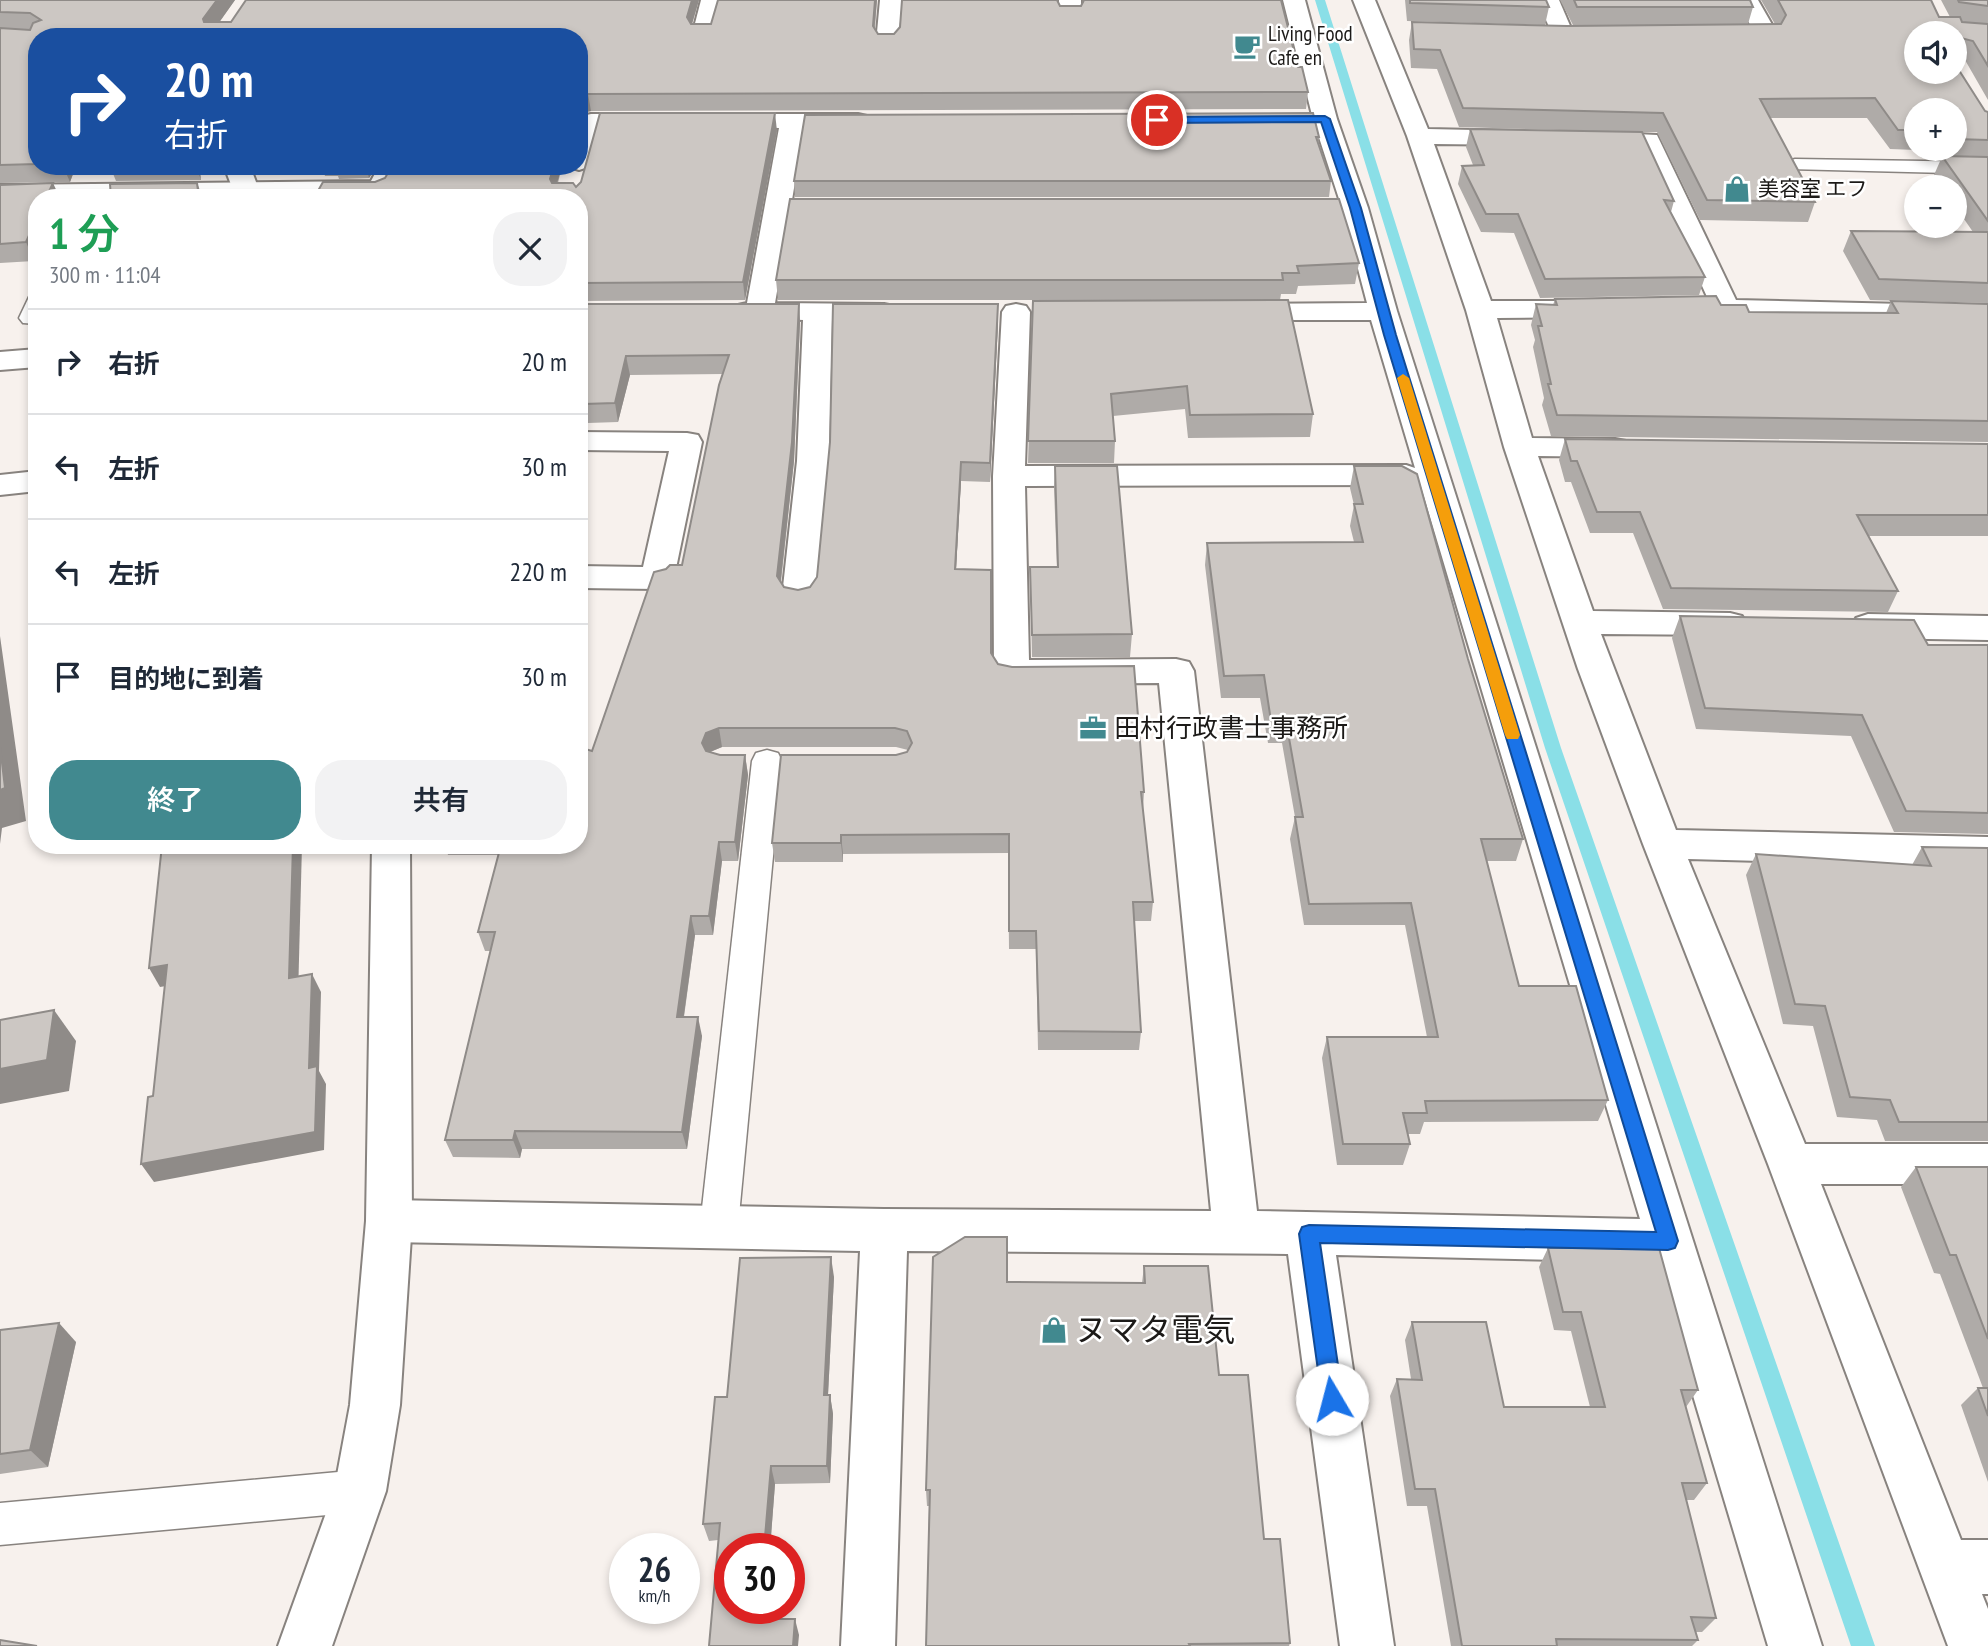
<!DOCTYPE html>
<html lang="ja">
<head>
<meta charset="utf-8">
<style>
	body { margin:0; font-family:"PT Sans Narrow","Noto Sans JP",sans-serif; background:#f2f2f3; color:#1f2937; height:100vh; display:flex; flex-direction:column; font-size:26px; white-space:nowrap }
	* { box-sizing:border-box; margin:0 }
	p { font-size:23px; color:#747a83 }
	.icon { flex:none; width:38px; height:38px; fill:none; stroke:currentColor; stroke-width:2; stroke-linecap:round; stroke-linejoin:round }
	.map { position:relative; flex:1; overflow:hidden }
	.details { position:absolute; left:28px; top:189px; width:560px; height:665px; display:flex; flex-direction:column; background:#fff; border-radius:28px; box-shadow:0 4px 10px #0003 }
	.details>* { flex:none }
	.hud { position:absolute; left:28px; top:28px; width:560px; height:147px; border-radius:28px; box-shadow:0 4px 10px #0003; background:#1a4fa0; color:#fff; overflow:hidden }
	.fabs { position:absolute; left:1904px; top:21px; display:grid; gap:14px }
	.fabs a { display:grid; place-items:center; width:63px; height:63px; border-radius:50%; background:#fff; box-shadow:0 4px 10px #0003; font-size:35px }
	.speed { position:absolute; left:609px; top:1533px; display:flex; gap:14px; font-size:35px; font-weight:700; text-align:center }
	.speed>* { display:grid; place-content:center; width:91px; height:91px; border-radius:50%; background:#fff; box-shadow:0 4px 10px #0003; line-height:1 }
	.speed small { font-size:18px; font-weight:400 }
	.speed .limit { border:10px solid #d22; background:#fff; color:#111 }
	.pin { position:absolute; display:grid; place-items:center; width:60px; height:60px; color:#fff; margin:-30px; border:4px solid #fff; border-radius:50%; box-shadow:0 2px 7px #0007 }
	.me { position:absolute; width:77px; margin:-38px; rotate:352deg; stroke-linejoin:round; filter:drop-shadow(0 0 5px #0008) }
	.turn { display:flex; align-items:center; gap:24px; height:147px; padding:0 21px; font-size:32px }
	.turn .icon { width:91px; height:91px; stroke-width:2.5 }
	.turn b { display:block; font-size:49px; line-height:60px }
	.round { display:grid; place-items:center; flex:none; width:74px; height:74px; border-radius:28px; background:#f2f2f3 }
	.summary { display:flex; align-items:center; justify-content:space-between; height:119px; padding:0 21px }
	h1 { font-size:42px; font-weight:600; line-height:52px; color:#1e9e55 }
	.action { display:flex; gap:14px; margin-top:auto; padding:14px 21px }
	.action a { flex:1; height:80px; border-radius:28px; background:#41898f; color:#fff; font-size:28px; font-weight:600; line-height:80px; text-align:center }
	.action a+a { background:#f2f2f3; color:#1f2937 }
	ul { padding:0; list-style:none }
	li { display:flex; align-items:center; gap:21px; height:105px; padding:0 21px; border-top:2px solid #e0e1e3 }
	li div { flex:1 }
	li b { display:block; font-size:26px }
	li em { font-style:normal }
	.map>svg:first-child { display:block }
</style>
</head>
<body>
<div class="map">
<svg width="1988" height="1646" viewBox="0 0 1988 1646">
	<rect width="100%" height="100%" fill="#f7f1ed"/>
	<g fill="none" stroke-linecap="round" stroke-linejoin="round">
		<polygon fill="#8adfe7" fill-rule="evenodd" points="1315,0 1325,0 1561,748 1875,1646 1851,1646 1545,748"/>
		<defs>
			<g id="service">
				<polygon points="1795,159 1988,162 1988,174 1788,169 1785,165 1788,161"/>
				<polygon points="37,295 37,324 23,323 19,318 29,297"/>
				<polygon points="767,750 778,753 782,761 738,1226 732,1238 719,1243 706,1238 700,1226 752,761 756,753"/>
				<polygon points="360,1470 375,1476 381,1491 375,1506 360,1512 0,1545 0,1503"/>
			</g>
			<g id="minor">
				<polygon points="701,0 723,0 714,35 711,40 695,40 692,35"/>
				<polygon points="880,0 902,0 898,43 895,48 879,48 876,43"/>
				<polygon points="1059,0 1081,0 1081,16 1078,21 1062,21 1059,16"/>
				<path d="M1283,0H1305L1337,119L1368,208L1397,311L1822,1646H1768L1653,1262L1336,1255L1394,1646H1340L1288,1254L907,1251L895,1646H841L860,1251L389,1242L373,1236L366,1221L373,1206L389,1200L884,1209L1211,1211L1159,683L1012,684L999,681L994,672L993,476L1002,312L1006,306L1016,304L1026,306L1030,312L1025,466L1406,465L1415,468L1371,320H1238L1228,318L1224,312L1228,306L1238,304L1367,303L1342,208L1313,119ZM1419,480L1640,1219L1257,1211L1194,671L1189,662L1176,659L1029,660L1025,486L1406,485Z"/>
				<polygon points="1353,0 1375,0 1428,129 1521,131 1530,133 1533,138 1530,143 1521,145 1434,144 1491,301 1587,301 1597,303 1601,309 1597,315 1587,317 1497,318 1532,438 1615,439 1626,441 1630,448 1626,455 1615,457 1538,456 1593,611 1730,613 1742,616 1747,624 1742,632 1730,635 1601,634 1676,830 1988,837 1988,867 1688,859 1805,1144 1988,1144 1988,1184 1821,1184 1961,1540 1988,1540 1988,1594 1982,1594 1988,1609 1988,1646 1948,1646 1768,1164 1643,844 1578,669 1504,447 1466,310 1407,136"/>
				<polygon points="1537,0 1559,0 1574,35 1571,40 1555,40"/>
				<polygon points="1736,0 1758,0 1778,35 1775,40 1722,40 1719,35 1722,30 1752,28"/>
				<polygon points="591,114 651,114 660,116 663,121 660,126 601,128 588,167 579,170 570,167 579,166 579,120 582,116"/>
				<polygon points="725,114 858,114 867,116 870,121 867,126 858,128 804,128 792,200 851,202 855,208 851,214 790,216 775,303 884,304 894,306 898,312 894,318 884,320 832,320 829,461 816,596 811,604 799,607 787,604 782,596 797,461 803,320 738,317 734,311 738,305 747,303 779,128 716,126 713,121 716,116"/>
				<polygon points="1595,132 1657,135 1736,300 1988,306 1988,322 1696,315 1686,313 1682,307 1686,301 1708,299 1639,147 1586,144 1583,139 1586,134"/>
				<polygon points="379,166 405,166 389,194 380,197 37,198 37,200 0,201 0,185 371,181"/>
				<polygon points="37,349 37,367 0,370 0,352"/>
				<polygon points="579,432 687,433 698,435 702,442 674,578 669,586 657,589 579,588 579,566 643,567 669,451 579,450"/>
				<polygon points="37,471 37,491 0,495 0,475"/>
				<polygon points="1868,614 1988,616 1988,640 1868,638 1856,634 1851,626 1856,618"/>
			</g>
			<g id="tertiary">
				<polygon points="224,166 250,166 262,198 236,198"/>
				<polygon points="372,845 410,845 412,1221 400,1405 386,1491 332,1646 278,1646 334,1491 350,1405 366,1221"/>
			</g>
		</defs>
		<use href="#service" stroke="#88837f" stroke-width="3"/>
		<use href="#minor" stroke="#88837f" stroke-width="4"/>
		<use href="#tertiary" stroke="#88837f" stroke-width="4"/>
		<use href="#service" fill="#fff" fill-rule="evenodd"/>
		<use href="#minor" fill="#fff" fill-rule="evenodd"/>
		<use href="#tertiary" fill="#fff" fill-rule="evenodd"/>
	</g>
	<g fill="#afaba8" fill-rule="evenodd">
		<polygon points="0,0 235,0 219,22 231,22 246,0 699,0 692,24 711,24 718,0 877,0 875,29 878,34 894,34 1060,6 1081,6 1083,0 1281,0 1298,67 1308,92 1306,109 591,111 581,113 579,116 579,37 37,37 37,166 76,166 70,182 0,183"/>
		<polygon points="1405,0 1546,0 1549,7 1545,25 1407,21"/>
		<path d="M1560,0H1750L1753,7L1748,24H1775L1761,0H1931L1939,17H1950L1941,0H1988V100L1965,60L1957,58L1955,64L1985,111L1988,112V303L1870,300L1843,251L1851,231L1973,232L1955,206V187H1942L1934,175L1941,159L1922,158L1916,150L1890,149L1867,118H1770L1815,202L1808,222L1700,220L1657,132H1642L1674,201L1671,212L1705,277L1699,295L1540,298L1514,233L1481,232L1458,184L1462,166L1473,165L1466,147L1470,129L1630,132L1459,127L1437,69L1411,68L1409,40L1412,22L1567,26L1630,25H1573ZM1916,110H1955V149H1916Z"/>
		<polygon points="777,131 745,300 579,301 579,198 375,182 385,178 392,166 562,166 558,183 576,187"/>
		<polygon points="1319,137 1318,143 1331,181 1329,197 795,197 794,181"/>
		<polygon points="110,166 199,166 201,180 116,181"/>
		<polygon points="322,166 377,166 369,178 339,179 338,176 325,176"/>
		<polygon points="0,185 37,198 37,255 34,261 0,263"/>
		<polygon points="1359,263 1355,284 1298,286 1296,294 1281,294 1280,300 1313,414 1310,437 1188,438 1185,409 1113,416 1115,441 1114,463 1028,463 1033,301 1108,300 778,300 776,280"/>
		<polygon points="1555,299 1721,305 1749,312 1886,313 1891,301 1988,304 1988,442 1551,436 1542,405 1544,398 1533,347 1535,340 1531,325 1536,304 1553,305"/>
		<polygon points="579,304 799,304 800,323 794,461 781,582 784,587 798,590 810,587 998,323 990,482 961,481 956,569 991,653 998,664 1144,792 1143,810 1153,902 1151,921 1134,921 1141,1032 1139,1050 1038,1050 1036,949 1009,949 1008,853 843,854 843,862 775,862 772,843 896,755 907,752 908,750 896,747 722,747 710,752 720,755 745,755 748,775 738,861 722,861 713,935 695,935 684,1017 702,1036 687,1149 522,1149 520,1158 453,1157 445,1140 491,951 485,951 478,932 498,855 448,855 445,845 579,845 592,751 682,565 723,374 630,375 618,422 588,423 586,429 579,431"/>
		<polygon points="1565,439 1988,444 1988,536 1869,536 1898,591 1888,612 1663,609 1633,533 1590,533 1571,482 1565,482 1559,460"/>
		<polygon points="1055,466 1132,634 1130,657 1032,657 1030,567 1057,567 1054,489"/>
		<polygon points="1354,466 1468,659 1523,839 1516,861 1486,861 1519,986 1608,1100 1598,1121 1424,1122 1420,1134 1407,1134 1410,1144 1403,1165 1337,1165 1322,1058 1327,1037 1427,1037 1405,925 1304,925 1290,839 1295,817 1282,743 1268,743 1260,698 1221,698 1205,565 1207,543 1354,542 1350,526 1354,505 1350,488"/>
		<polygon points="1680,616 1928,645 1988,645 1988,834 1894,832 1851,736 1696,729 1672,638"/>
		<polygon points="1922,847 1988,848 1988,1141 1885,1141 1877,1120 1837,1117 1813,1026 1783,1024 1746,875 1756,854 1912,865"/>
		<polygon points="1916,1167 1988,1167 1988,1482 1961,1405 1978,1388 1983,1388 1940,1274 1934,1273 1901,1187"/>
		<polygon points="1548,1248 1698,1390 1686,1407 1707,1483 1694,1500 1686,1500 1716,1618 1702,1632 1696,1632 1698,1640 1692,1646 1451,1646 1427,1506 1407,1506 1390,1396 1397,1379 1411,1379 1405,1340 1412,1322 1504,1407 1590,1407 1571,1331 1554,1330 1539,1267"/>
		<polygon points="1144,1266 1219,1375 1264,1539 1290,1643 1289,1646 926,1646 929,1506 927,1506 926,1490 1007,1282 1142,1283"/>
		<polygon points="834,1277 828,1395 830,1395 833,1414 830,1483 775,1484 770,1549 730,1549 730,1608 774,1608 775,1613 775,1619 799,1635 709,1646 718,1540 709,1541 703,1524 727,1397"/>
		<polygon points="0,1330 76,1342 48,1467 0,1474"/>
	</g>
	<g fill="#8f8b88">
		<polygon points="217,0 235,0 209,37 203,19"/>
		<polygon points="692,0 699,0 689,34 687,17"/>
		<polygon points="875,0 877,0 873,43 873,26"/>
		<polygon points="1955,51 1960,51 1955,64"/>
		<polygon points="588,94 591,111 581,113 579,116 579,96"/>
		<polygon points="775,113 777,131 745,300 743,282"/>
		<polygon points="63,166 76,166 70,182"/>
		<polygon points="196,166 199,166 201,180"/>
		<polygon points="366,166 377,166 369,178"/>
		<polygon points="554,166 562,166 553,197 550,179"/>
		<polygon points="53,183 60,198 46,198"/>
		<polygon points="197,183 203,198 199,198"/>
		<polygon points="37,218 37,255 34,261 26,242"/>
		<polygon points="799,304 800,323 794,461 779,596 777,576"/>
		<polygon points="998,304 998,323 990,482 990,463"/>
		<polygon points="626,356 630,375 618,422 615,403"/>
		<polygon points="584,404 588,423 586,429 579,431 579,411"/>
		<polygon points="961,462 961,481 955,588 955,569"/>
		<polygon points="0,636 26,821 2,828 0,844"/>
		<polygon points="719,728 722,747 710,752 706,762 702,743 706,733"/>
		<polygon points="745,755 748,775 738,861 735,842"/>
		<polygon points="841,835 843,854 843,862 841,843"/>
		<polygon points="719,842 722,861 713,935 709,916"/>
		<polygon points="293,845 302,845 298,997 289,978"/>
		<polygon points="691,916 695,935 681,1036 677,1017"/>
		<polygon points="167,965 178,984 160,987 149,968"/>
		<polygon points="312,974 321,992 319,1071 326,1084 324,1150 154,1182 141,1164 309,1068"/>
		<polygon points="54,1010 76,1041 69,1091 0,1104 0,1069"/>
		<polygon points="698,1017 702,1036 687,1149 682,1132"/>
		<polygon points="515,1131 522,1149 520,1158 513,1140"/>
		<polygon points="831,1257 834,1277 827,1414 824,1395"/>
		<polygon points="59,1323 76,1342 48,1467 30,1450"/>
		<polygon points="830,1395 833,1414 830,1483 827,1466"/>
		<polygon points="771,1466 775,1484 770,1549 764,1549"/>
		<polygon points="770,1608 774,1608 775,1613 773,1635 769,1619"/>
		<polygon points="795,1619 799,1635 798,1646 793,1646"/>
	</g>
	<g fill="#ccc7c3" stroke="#8f8b88" stroke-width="2">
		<polygon points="0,0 217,0 203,19 204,22 231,22 246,0 692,0 687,17 691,24 711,24 718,0 875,0 873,26 878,34 894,34 900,27 902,0 1057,0 1060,6 1081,6 1084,0 1281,0 1298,67 1302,67 1308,92 588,94 579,96 579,37 37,37 37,164 0,165 0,28 30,30 33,23 41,20 30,13 0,12"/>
		<polygon points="1410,0 1546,0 1549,7 1410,3"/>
		<polygon points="1574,0 1750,0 1753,7 1577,7"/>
		<polygon points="1778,0 1931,0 1939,17 1960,17 1962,22 1988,24 1988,66 1973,41 1961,38 1960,51 1955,51 1955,33 1916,33 1916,72 1955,72 1955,64 1985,111 1988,112 1988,140 1955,139 1955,110 1916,110 1916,130 1898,130 1875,98 1760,99 1815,202 1707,200 1663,113 1463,108 1440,50 1414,49 1412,22 1567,26 1781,24 1786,15"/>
		<polygon points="1958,0 1988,0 1988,6 1959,2"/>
		<polygon points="600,113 775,113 743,282 579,283 579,198 314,198 323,182 375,182 385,178 392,166 554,166 550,179 552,183 573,183 576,187 581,182"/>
		<polygon points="1313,113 1319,137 1316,137 1331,181 794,181 805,115"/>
		<polygon points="1470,129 1642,132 1674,201 1664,200 1705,277 1545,279 1518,214 1486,214 1462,166 1484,165"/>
		<polygon points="1942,156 1988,157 1988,221"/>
		<polygon points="53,183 46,198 37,198 37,218 26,242 0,244 0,185"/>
		<polygon points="197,183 199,198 111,198 110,184"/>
		<polygon points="790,199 1339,199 1359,263 1297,266 1299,273 1282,273 1283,280 776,280"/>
		<polygon points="1851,231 1988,232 1988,283 1879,279"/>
		<polygon points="1716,296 1721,305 1746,305 1749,312 1898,313 1891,301 1988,304 1988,421 1557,415 1548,384 1551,384 1538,326 1542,326 1536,304 1557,305 1555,299"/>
		<polygon points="1288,300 1313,414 1190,415 1187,386 1111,394 1115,441 1028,441 1033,301"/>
		<polygon points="579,304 799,304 792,442 777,576 784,587 798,590 810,587 817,577 830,442 833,304 998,304 990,463 961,462 955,569 991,570 991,653 998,664 1012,667 1134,666 1144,792 1141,792 1153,902 1133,902 1141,1032 1039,1031 1036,931 1009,931 1009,834 841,835 841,843 772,843 781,755 896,755 907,752 912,743 907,731 895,728 719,728 706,733 702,743 706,751 720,755 745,755 735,842 719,842 709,916 691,916 677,1017 698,1017 682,1132 515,1131 513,1140 445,1140 495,932 478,932 501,845 579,845 579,747 592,751 654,572 666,569 670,565 682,565 719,385 729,355 626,356 615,403 584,404 582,410 579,411"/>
		<polygon points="1565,439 1988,444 1988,515 1857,515 1898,591 1671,588 1640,512 1597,512 1577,461 1571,461"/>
		<polygon points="1055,466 1117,466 1132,634 1032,635 1030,567 1058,567"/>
		<polygon points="1354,466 1402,466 1417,474 1468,659 1523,839 1481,839 1519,986 1576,986 1608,1100 1425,1101 1427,1113 1403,1113 1410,1144 1343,1144 1327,1037 1438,1037 1411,903 1309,904 1295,817 1303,817 1286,721 1271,721 1264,675 1224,676 1207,543 1363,542 1354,504 1363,504"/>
		<polygon points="1680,616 1914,620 1928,645 1988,645 1988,813 1906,811 1862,715 1705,708"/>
		<polygon points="0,746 5,788 0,790"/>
		<polygon points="162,845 293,845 289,978 312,974 309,1068 317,1066 315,1132 141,1164 148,1097 153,1096 167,965 149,968"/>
		<polygon points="1922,847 1988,848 1988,1122 1899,1122 1890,1100 1850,1097 1825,1006 1795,1004 1756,854 1931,866"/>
		<polygon points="54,1010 47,1060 0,1069 0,1020"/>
		<polygon points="1916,1167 1988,1167 1988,1339 1956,1255 1950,1255"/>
		<polygon points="965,1237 1007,1237 1007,1282 1145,1283 1144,1266 1208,1266 1219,1375 1248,1375 1264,1539 1280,1539 1290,1643 1189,1644 1190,1646 926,1646 930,1490 926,1490 933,1257"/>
		<polygon points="1548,1248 1659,1248 1698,1390 1681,1390 1707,1483 1682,1483 1716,1618 1691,1617 1698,1640 1556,1639 1557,1646 1462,1646 1435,1489 1415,1489 1397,1379 1422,1380 1412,1322 1486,1322 1504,1407 1605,1407 1581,1312 1563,1312"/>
		<polygon points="831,1257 824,1395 830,1395 827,1466 771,1466 764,1549 730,1549 730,1608 770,1608 769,1619 795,1619 793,1646 709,1646 720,1523 703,1524 715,1397 727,1397 740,1258"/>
		<polygon points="59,1323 30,1450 0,1454 0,1330"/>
		<polygon points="1978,1388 1988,1388 1988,1416"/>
		<polygon points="0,1640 37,1646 0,1646"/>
	</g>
	<polygon fill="#1a73e8" stroke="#114b97" stroke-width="2" points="1325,116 1330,119 1361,208 1396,335 1678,1241 1675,1248 1668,1250 1320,1243 1343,1399 1340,1406 1332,1409 1325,1406 1322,1399 1299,1234 1302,1227 1309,1225 1656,1232 1384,335 1350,208 1321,122 1157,123 1152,120 1157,117"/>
	<polygon fill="#f59e0b" points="1403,374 1409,378 1520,735 1518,739 1507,739 1505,735 1397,378"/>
	<defs>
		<symbol id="cafe-bare" viewBox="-9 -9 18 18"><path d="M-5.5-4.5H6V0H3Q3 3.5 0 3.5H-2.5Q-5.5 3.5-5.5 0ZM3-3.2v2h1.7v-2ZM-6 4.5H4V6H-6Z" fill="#41898f" stroke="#fff" stroke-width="2.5" paint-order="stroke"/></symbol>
		<symbol id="shop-bare" viewBox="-9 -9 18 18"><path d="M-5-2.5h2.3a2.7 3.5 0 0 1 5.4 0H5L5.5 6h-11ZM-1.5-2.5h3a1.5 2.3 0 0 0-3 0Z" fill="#41898f" stroke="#fff" stroke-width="2.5" paint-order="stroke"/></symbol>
		<symbol id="office-bare" viewBox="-9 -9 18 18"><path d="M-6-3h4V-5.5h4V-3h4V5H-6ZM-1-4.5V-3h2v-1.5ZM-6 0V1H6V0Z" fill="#41898f" stroke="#fff" stroke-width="2.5" paint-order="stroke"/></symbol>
	</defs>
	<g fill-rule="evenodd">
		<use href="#cafe-bare" x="1228" y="27" width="38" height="38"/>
		<use href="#shop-bare" x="1718" y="170" width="38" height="38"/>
		<use href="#office-bare" x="1074" y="709" width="38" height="38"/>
		<use href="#shop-bare" x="1035" y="1311" width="38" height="38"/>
	</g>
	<g text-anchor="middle" stroke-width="5" stroke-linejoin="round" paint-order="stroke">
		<g font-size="21" fill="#1c1a18" stroke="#fff" text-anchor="start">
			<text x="1268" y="41">Living Food<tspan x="1268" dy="24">Cafe en</tspan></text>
			<text x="1758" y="196">美容室 エフ</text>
		</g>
		<g font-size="26" fill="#1c1a18" stroke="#fff" text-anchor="start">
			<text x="1114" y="737">田村行政書士事務所</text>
		</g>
		<g font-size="32" fill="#1c1a18" stroke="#fff" text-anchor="start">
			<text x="1075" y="1341">ヌマタ電気</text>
		</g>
	</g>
</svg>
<div class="fabs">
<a><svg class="icon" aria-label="sound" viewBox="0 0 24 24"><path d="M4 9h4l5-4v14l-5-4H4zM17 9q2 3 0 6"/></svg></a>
<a>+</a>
<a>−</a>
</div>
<div class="speed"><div>26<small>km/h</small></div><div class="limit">30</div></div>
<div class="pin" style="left:1157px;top:120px;background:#d93025"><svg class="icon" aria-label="arrive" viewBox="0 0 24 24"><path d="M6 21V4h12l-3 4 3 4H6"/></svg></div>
<svg class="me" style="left:1332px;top:1399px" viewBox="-20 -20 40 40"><circle r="19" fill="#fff"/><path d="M0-13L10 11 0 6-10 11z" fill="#1a73e8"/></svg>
<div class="hud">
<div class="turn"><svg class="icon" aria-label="right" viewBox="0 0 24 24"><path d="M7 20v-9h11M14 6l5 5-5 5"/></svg><div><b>20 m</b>右折</div></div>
</div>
<section class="details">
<div class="summary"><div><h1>1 分</h1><p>300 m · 11:04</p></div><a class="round"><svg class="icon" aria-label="close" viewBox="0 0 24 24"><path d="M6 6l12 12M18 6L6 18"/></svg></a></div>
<ul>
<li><svg class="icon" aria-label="right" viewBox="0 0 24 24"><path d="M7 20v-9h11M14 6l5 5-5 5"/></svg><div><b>右折</b></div><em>20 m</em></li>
<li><svg class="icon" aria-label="left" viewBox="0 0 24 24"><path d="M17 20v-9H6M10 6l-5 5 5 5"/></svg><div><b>左折</b></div><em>30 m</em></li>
<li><svg class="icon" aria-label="left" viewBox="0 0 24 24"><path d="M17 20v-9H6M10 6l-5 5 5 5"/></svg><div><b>左折</b></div><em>220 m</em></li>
<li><svg class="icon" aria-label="arrive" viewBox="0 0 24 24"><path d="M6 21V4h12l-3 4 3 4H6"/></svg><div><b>目的地に到着</b></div><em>30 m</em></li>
</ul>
<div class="action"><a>終了</a><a>共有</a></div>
</section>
</div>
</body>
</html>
